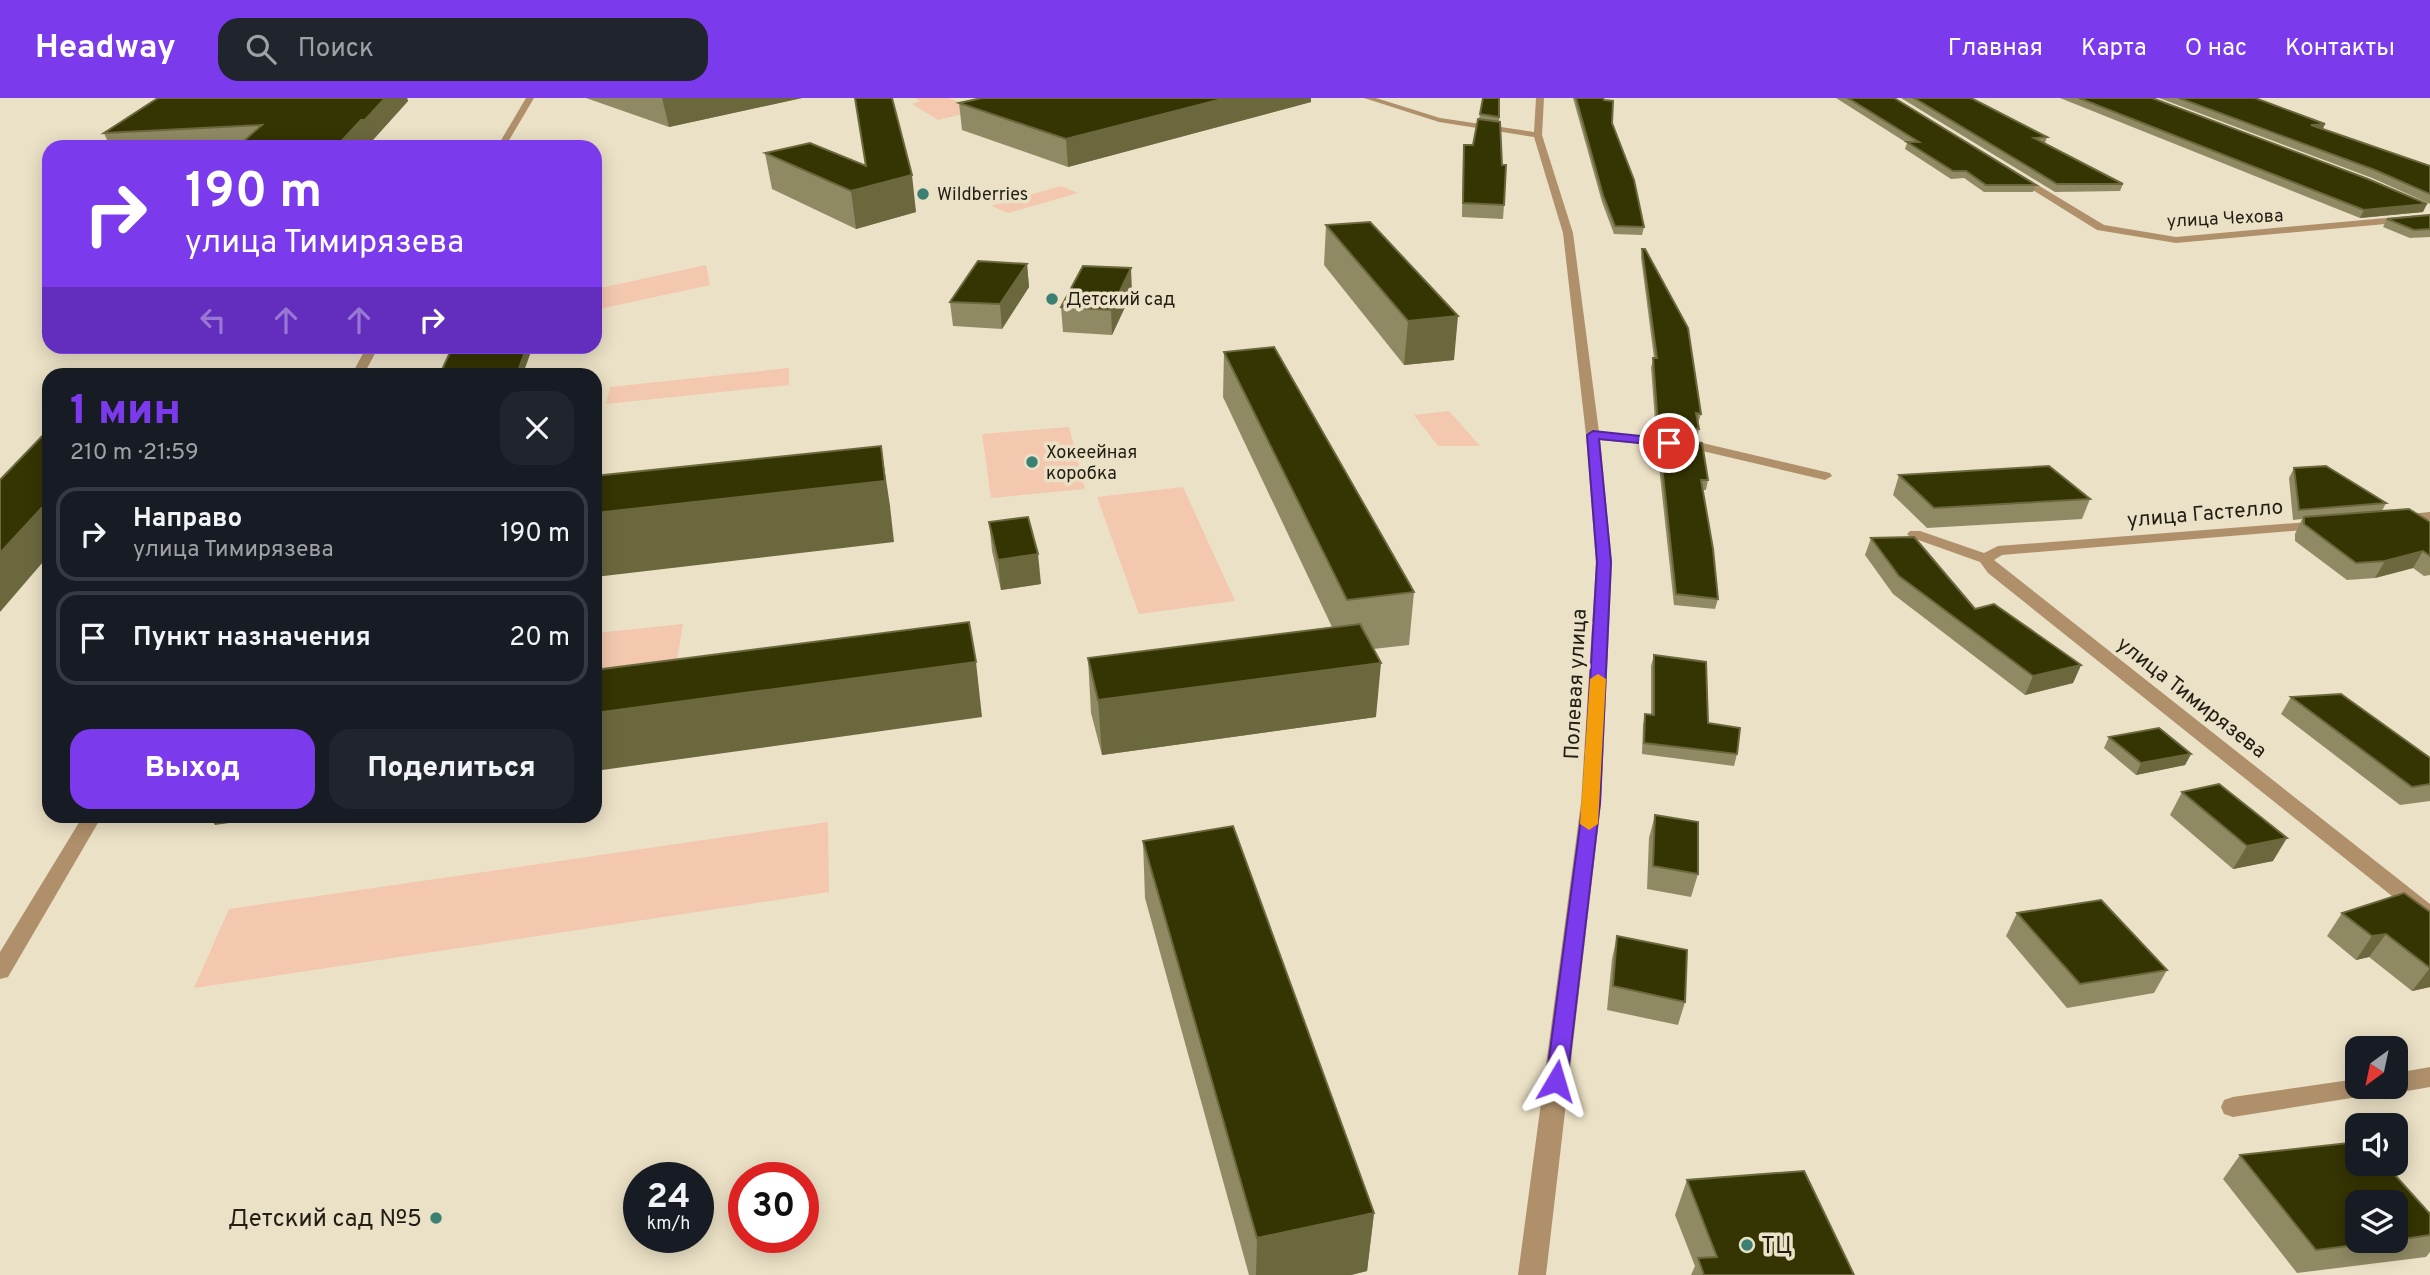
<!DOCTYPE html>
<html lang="ru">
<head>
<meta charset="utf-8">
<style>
	body { margin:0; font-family:Overpass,sans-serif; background:#20242c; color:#f1f3f6; height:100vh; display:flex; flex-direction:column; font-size:26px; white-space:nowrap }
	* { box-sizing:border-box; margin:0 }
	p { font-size:23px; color:#9ea1a6 }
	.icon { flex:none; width:38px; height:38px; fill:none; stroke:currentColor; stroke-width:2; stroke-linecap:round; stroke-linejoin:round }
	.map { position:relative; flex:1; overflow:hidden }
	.details { position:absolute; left:42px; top:270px; width:560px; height:455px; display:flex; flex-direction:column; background:#171b24; border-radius:21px; box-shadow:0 4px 18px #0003 }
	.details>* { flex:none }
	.hud { position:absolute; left:42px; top:42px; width:560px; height:214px; border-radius:21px; box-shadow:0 4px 18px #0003; background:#7c3aed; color:#fff; overflow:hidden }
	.needle { width:46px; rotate:213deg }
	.fabs { position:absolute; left:2345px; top:938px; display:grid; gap:14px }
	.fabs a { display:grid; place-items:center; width:63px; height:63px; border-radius:14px; background:#171b24; box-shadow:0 4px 18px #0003; font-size:35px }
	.speed { position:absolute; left:623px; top:1064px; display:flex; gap:14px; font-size:35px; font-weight:700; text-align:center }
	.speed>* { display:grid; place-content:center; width:91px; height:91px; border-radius:50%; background:#171b24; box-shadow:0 4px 18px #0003; line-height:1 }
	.speed small { font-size:18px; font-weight:400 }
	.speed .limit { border:10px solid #d22; background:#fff; color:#111 }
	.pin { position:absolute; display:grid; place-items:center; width:60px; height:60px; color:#fff; margin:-30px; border:4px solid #fff; border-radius:50%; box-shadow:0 2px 7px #0007 }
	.me { position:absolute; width:77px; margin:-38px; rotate:7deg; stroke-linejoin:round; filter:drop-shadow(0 0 5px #0008) }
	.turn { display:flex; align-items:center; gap:24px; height:147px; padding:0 28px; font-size:32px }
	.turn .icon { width:91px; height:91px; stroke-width:2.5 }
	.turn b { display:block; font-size:49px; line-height:60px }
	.lanes { display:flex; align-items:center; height:66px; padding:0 28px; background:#0003; justify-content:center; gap:35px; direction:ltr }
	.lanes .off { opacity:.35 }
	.round { display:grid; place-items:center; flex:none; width:74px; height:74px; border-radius:21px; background:#20242c }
	.summary { display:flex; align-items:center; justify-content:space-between; height:119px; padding:0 28px }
	h1 { font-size:42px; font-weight:800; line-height:52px; color:#7c3aed }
	.button { display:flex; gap:14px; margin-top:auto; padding:14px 28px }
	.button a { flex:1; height:80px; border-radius:21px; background:#7c3aed; color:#fff; font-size:28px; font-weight:800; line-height:80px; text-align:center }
	.button a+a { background:#20242c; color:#f1f3f6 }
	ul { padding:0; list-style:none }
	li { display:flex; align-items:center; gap:21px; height:94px; margin:0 14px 10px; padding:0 14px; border:4px solid #363941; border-radius:21px }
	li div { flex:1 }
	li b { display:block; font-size:26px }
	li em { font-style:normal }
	header { display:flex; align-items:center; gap:42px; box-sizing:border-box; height:98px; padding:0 35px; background:#7c3aed; color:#fff }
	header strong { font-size:33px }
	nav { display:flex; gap:38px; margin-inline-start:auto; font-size:24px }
	.search { width:490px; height:63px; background:#20242c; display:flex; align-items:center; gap:18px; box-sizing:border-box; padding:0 24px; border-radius:21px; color:#9ea1a6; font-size:26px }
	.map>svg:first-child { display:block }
</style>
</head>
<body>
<header>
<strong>Headway</strong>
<div class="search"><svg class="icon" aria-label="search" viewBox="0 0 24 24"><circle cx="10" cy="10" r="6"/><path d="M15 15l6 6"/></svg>Поиск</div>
<nav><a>Главная</a><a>Карта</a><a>О нас</a><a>Контакты</a></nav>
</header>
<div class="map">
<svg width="2430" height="1177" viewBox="0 0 2430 1177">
	<rect width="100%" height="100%" fill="#ebe1c6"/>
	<g fill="#f3c8ae">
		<polygon points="915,0 948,0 978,10 975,13 938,22 912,6 920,3"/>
		<polygon points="1061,88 1078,95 1008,115 991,108"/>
		<polygon points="706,167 710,187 595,212 596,191"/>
		<polygon points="789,270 789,287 606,306 610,289"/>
		<polygon points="1449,313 1480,348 1438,348 1414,317"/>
		<polygon points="1069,329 1085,391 991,400 982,336"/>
		<polygon points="1183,389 1235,503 1139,516 1097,399"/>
		<polygon points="683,526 675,572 595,581 595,535"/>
		<polygon points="828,724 829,794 194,890 229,811"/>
	</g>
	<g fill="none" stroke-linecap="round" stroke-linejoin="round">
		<g fill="#af906b" fill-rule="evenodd">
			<polygon points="526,0 534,0 505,49 497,49"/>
			<polygon points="1364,0 1376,0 1440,20 1534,34 1536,0 1544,0 1542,37 1573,135 1599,334 1694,343 1830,375 1832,378 1825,382 1694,351 1600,342 1612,465 1601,705 1546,1177 1518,1177 1581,705 1596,465 1586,337 1563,135 1534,39 1439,24"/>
			<polygon points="2012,75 2018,75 2104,127 2176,139 2430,116 2430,122 2176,145 2097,132 2012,79"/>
			<polygon points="367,248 379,248 364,276 352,276"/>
			<polygon points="2430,414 2430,422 2399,425 2392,421 2399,417"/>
			<polygon points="2322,423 2327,424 2329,427 2327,430 2002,457 1994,462 2430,806 2430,825 2422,822 1988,475 1980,464 1910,439 1907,436 1910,433 1920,433 1984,455 1998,448"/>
			<polygon points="83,718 102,718 8,879 0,881 0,854"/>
			<polygon points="2430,969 2430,989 2396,995 2386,989 2396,989 2396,975"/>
			<polygon points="2357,981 2357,989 2380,989 2376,996 2233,1019 2224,1016 2221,1009 2224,1002 2233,999"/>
		</g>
	</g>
	<g fill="#908a64" fill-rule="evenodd">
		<polygon points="158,0 407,0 408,3 372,43 368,44 364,49 110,49 104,35"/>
		<polygon points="586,0 802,0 669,29"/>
		<polygon points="855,0 892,0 916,114 856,131 772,91 765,55 866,67"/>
		<polygon points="1573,0 1603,0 1612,25 1644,129 1642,137 1614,136 1602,104"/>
		<polygon points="1836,0 1894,0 2036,87 2033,94 1984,94 1964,80 1951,81 1905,51 1907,45"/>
		<polygon points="1901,0 1971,0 2047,39 2045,45 2123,86 2120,93 2055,94"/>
		<polygon points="2060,0 2152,0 2423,114 2360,120"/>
		<polygon points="2159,0 2255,0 2323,31 2430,68 2430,106 2372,80"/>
		<polygon points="1311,4 1068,69 962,32 959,5"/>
		<polygon points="1480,16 1499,19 1504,107 1503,121 1462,119 1463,60 1464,47 1473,47"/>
		<polygon points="2430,117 2430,139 2410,140 2383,129 2387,121"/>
		<polygon points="1326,127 1454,262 1404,267 1324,167"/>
		<polygon points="1642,151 1701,316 1698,325 1699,331 1697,341 1656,337 1651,269 1654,260 1641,159"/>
		<polygon points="1027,166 1029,189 1002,231 953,228 950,204"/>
		<polygon points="1132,194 1112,237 1063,234 1061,209"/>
		<polygon points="1224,254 1414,494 1409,547 1373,551 1376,619 1102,657 1091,615 1088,560 1332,529 1223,299"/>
		<polygon points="1659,340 1708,382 1706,392 1703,392 1718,501 1715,511 1674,507 1657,350"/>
		<polygon points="2294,370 2386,405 2382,413 2430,424 2430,477 2424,478 2413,470 2375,480 2347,482 2295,443 2295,436 2302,421 2293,422 2289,380"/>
		<polygon points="1899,377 2090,401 2082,421 1927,430 1893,397"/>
		<polygon points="989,424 1041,486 1001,492 992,453"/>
		<polygon points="1871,440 1975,511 2081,567 2073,585 2025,597 1893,496 1865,457"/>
		<polygon points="1654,557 1708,625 1737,656 1734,668 1642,656 1643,627 1645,616 1651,616 1651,568"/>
		<polygon points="2291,599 2430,686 2430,703 2400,707 2281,616"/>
		<polygon points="2109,639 2191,656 2185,667 2136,677 2104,650"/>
		<polygon points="2182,694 2273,763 2233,771 2170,717"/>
		<polygon points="1655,717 1698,776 1691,799 1647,791 1649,740"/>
		<polygon points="1143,743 1374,1115 1367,1173 1351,1177 1249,1177 1145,800"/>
		<polygon points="2430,814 2430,889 2412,893 2369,859 2356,862 2327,838 2342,815"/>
		<polygon points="2017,815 2167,872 2154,895 2067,910 2006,838"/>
		<polygon points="1617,838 1685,904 1678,927 1607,912 1612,861"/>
		<path d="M2357,1044V1066H2385L2430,1116V1154L2426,1159L2297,1175L2223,1081L2240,1057ZM2357,1104H2396V1143H2357Z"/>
		<polygon points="1687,1082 1854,1177 1691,1177 1695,1168 1675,1117"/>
	</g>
	<g fill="#6c683e">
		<polygon points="385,0 407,0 408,3 372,43 368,44 364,49 336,49 361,22"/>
		<polygon points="662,0 802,0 669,29"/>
		<polygon points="1226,0 1311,0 1311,4 1068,69 1066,41"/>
		<polygon points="2325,26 2322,33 2311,27"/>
		<polygon points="912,77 916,114 856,131 851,93"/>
		<polygon points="2427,106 2423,114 2360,120 2364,112"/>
		<polygon points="1027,166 1029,189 1002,231 1000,206"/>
		<polygon points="1131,170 1132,194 1112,237 1111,212"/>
		<polygon points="1458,218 1454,262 1404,267 1408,223"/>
		<polygon points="527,248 533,248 523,276 517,276"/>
		<polygon points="881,348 890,408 894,444 595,479 595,415"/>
		<polygon points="49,402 49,457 0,514 0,455"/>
		<polygon points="2423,453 2413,470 2375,480 2385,463"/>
		<polygon points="1038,456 1041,486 1001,492 998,462"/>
		<polygon points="976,564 982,619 595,673 595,615"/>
		<polygon points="1381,565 1376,619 1102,657 1098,602"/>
		<polygon points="2081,567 2073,585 2025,597 2033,578"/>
		<polygon points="2191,656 2185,667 2136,677 2141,665"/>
		<polygon points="209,718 279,718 215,727"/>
		<polygon points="2287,740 2273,763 2233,771 2247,748"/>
		<polygon points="2386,836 2369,859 2356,862 2372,838"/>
		<polygon points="2430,870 2430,889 2412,893"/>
		<polygon points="1374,1115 1367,1173 1351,1177 1256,1177 1257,1140"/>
	</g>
	<g fill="#353403" stroke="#6c683e" stroke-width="2">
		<polygon points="158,0 385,0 365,22 361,22 336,49 237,49 262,27 104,35"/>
		<polygon points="855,0 892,0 912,77 851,93 765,55 810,45 866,68"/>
		<polygon points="982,0 1226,0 1066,41 959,5"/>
		<polygon points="1483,0 1499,0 1499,19 1480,16"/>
		<polygon points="1576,0 1603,0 1604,2 1613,3 1612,25 1634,82 1644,129 1615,128 1603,97"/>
		<polygon points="1848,0 1894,0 2036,87 1986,87 1966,73 1953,73 1907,44 1919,44"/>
		<polygon points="1914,0 1971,0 2047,39 2034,40 2123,86 2057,86"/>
		<polygon points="2079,0 2152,0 2368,81 2427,106 2364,112"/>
		<polygon points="2179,0 2255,0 2325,26 2311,27 2430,68 2430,96 2375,72"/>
		<polygon points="1478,21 1500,24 1502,67 1506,67 1504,107 1463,105 1464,47 1473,47"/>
		<polygon points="2430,117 2430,131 2414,132 2387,121"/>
		<polygon points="1370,124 1458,218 1408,223 1326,127"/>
		<polygon points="1642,151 1645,151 1688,230 1701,316 1696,315 1699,331 1658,327 1653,260 1657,260"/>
		<polygon points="978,163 1027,166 1000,206 950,204"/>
		<polygon points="1083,168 1131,170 1111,212 1061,209"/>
		<polygon points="453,248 527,248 517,276 440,276"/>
		<polygon points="1274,249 1414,494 1347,502 1224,254"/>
		<polygon points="49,331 49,402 0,455 0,382"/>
		<polygon points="1659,340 1702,345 1708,382 1701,382 1713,451 1718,501 1676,496"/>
		<polygon points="881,348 885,383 595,415 595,378"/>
		<polygon points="2049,368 2090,401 1934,410 1899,377"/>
		<polygon points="2326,368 2386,405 2299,412 2294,370"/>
		<polygon points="2409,411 2430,424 2430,458 2423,453 2385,463 2356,465 2304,426 2304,419"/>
		<polygon points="1028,419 1038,456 998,462 989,424"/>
		<polygon points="1914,439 1975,511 1994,506 2081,567 2033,578 1899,478 1871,440"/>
		<polygon points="969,524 976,564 595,615 595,572"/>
		<polygon points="1360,526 1381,565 1098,602 1088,560"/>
		<polygon points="1654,557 1706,564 1708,625 1740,630 1737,656 1644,645 1645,616 1654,617"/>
		<polygon points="2341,596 2430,660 2430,686 2412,689 2291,599"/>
		<polygon points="2159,630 2191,656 2141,665 2109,639"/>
		<polygon points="2219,686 2287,740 2247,748 2182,694"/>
		<polygon points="1655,717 1698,724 1698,776 1653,768"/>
		<polygon points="1233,728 1374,1115 1257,1140 1143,743"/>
		<polygon points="2404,795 2430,814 2430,870 2386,836 2372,838 2342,815"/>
		<polygon points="2101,802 2167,872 2080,886 2017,815"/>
		<polygon points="1617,838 1687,852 1685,904 1613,888"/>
		<polygon points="2357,1044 2357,1066 2385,1066 2430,1116 2430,1137 2396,1142 2396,1104 2357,1104 2357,1143 2387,1143 2316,1152 2240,1057"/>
		<polygon points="1804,1073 1854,1177 1704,1177 1698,1160 1717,1159 1687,1082"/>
	</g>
	<polygon fill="#7c3aed" stroke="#51269a" stroke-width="2" points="1593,333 1669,341 1675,345 1669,348 1599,341 1611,464 1600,705 1567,983 1564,989 1556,992 1549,989 1546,983 1583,705 1597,464 1587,337"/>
	<polygon fill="#f59e0b" points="1598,576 1606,581 1598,726 1589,732 1580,726 1590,581"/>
	<g fill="#3c8074" stroke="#ebe1c6" stroke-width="2.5">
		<circle cx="923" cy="96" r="7"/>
		<circle cx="1052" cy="201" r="7"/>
		<circle cx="1032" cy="364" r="7"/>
		<circle cx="436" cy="1120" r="7"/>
		<circle cx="1747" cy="1147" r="7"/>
	</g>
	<g text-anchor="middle" stroke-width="7" stroke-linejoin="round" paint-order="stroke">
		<g font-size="18" fill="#221e14" stroke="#ebe1c6" text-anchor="start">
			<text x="937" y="102">Wildberries</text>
			<text x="1066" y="207">Детский сад</text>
			<text x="1046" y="360">Хокеейная<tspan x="1046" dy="21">коробка</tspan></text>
		</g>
		<g font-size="18" fill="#221e14" stroke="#ebe1c6">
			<text transform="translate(2225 120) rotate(-3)" y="6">улица Чехова</text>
		</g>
		<g font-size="21" fill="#221e14" stroke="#ebe1c6">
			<text transform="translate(2205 415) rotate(-5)" y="7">улица Гастелло</text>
			<text transform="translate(1575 586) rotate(-87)" y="7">Полевая улица</text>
			<text transform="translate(2192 599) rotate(38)" y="7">улица Тимирязева</text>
		</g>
		<g font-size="24" fill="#221e14" stroke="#ebe1c6" text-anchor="end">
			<text x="422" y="1128">Детский сад №5</text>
			<text x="1761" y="1155" text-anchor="start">ТЦ</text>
		</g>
	</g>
</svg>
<div class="fabs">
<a><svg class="needle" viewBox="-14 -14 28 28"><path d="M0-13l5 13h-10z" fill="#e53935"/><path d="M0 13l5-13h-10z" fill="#9ea1a6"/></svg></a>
<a><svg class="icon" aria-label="sound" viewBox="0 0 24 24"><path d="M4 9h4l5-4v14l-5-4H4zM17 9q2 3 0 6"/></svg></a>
<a><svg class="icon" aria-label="layers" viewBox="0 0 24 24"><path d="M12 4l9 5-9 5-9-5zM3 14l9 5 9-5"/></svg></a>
</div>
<div class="speed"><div>24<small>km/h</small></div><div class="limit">30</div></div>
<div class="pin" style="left:1669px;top:345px;background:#d93025"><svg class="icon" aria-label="arrive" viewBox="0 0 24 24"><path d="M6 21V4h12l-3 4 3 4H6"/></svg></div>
<svg class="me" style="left:1556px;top:983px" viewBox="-20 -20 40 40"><path d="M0-17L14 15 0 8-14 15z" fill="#7c3aed" stroke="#fff" stroke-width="4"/></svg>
<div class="hud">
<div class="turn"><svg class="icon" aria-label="right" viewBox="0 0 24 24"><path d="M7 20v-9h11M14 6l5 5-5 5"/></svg><div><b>190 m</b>улица Тимирязева</div></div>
<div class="lanes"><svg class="icon off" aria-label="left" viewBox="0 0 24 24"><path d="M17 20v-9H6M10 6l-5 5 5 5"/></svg><svg class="icon off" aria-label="ahead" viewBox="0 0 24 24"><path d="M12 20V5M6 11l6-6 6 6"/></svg><svg class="icon off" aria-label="ahead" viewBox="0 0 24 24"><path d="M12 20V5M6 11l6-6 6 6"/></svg><svg class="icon" aria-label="right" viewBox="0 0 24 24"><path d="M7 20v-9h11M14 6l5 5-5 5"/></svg></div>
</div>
<section class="details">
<div class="summary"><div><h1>1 мин</h1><p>210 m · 21:59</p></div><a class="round"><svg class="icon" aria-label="close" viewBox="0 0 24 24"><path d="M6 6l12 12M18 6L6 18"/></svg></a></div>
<ul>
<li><svg class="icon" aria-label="right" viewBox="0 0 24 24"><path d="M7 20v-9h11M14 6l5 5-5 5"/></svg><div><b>Направо</b><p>улица Тимирязева</p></div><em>190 m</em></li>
<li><svg class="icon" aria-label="arrive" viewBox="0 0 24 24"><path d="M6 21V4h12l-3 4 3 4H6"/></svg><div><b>Пункт назначения</b></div><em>20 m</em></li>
</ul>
<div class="button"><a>Выход</a><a>Поделиться</a></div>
</section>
</div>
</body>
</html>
